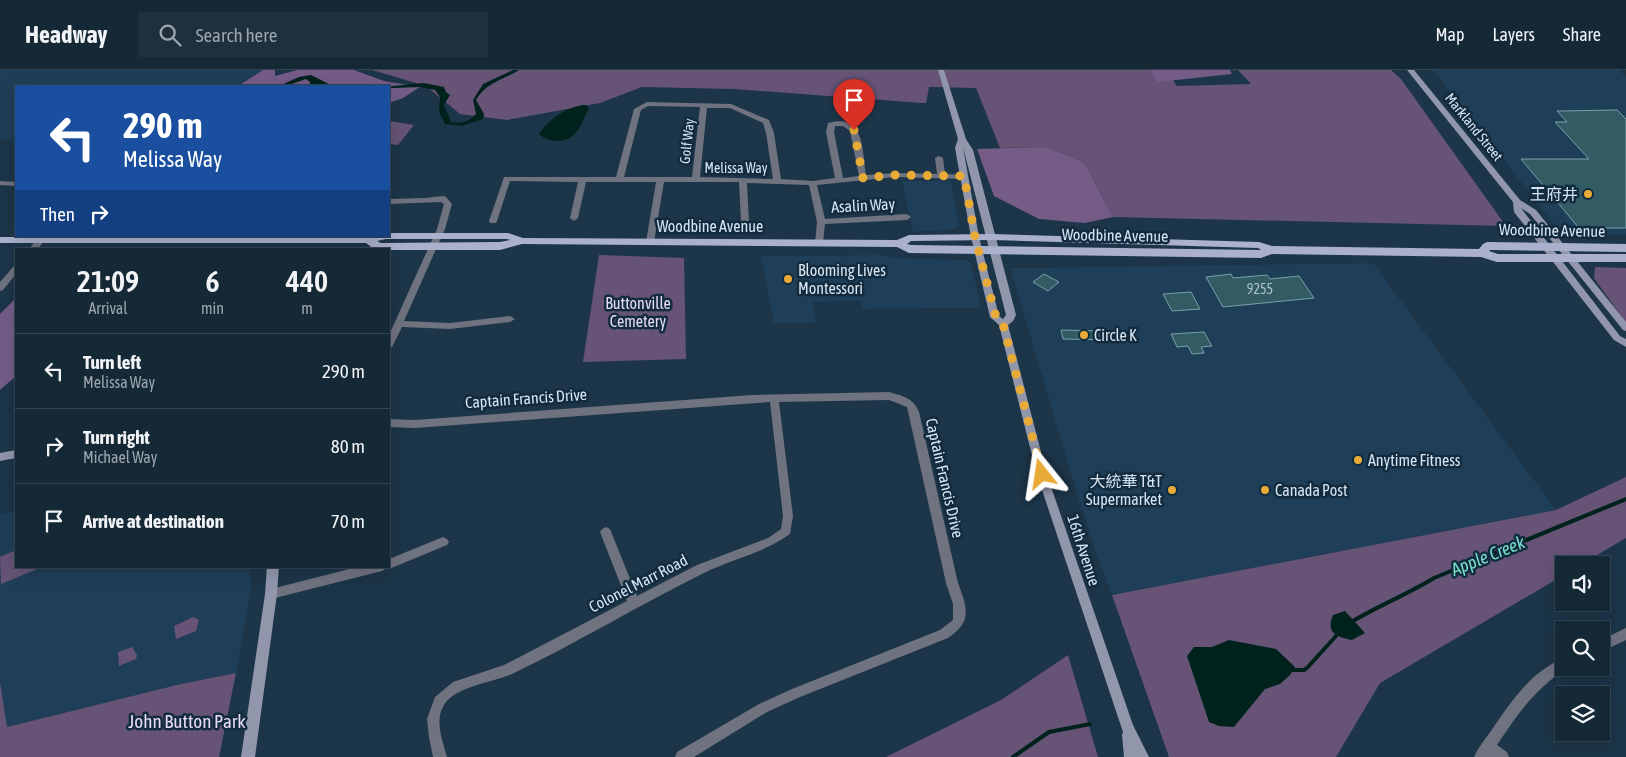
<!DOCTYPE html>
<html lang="en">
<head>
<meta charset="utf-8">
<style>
	body { margin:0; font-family:"Asap Condensed","Noto Sans SC",sans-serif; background:#1e303e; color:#f1f3f6; height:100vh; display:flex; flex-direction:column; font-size:19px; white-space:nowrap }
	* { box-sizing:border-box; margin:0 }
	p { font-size:16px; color:#9da6ad }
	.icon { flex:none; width:28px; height:28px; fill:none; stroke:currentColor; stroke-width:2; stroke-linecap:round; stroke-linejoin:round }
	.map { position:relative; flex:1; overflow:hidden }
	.sheet { position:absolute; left:15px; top:178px; width:375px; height:320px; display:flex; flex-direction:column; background:#152836; border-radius:0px; box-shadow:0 5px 20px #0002,0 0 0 1px #344451 }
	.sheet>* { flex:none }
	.top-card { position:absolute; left:15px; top:15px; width:375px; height:152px; border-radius:0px; box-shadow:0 5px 20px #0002,0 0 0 1px #344451; background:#1a4fa0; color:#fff; overflow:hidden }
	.controls { position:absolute; left:1555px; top:486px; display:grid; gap:10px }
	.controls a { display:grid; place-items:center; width:55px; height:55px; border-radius:0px; background:#152836; box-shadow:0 5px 20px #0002,0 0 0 1px #344451; font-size:25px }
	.pin { position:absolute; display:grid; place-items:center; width:42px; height:42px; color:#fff; margin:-51px -21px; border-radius:50% 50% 50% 0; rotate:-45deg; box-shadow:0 0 5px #0007 }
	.pin .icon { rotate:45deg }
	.me { position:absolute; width:55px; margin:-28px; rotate:345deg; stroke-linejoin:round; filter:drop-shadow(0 0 4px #0008) }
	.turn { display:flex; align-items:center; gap:18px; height:105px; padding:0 25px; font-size:22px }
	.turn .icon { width:65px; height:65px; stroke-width:2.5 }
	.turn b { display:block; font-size:35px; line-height:42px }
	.then { display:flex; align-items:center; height:48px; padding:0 25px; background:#0003; gap:10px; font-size:19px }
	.eta { display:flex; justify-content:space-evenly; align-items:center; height:85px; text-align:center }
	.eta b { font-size:30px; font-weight:600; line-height:35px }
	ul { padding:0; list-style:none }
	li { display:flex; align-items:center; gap:15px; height:75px; padding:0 25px; border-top:1px solid #344451 }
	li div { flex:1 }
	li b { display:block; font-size:19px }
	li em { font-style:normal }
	header { display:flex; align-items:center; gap:30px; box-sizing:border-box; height:70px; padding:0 25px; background:#152836; border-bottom:1px solid #344451 }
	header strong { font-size:24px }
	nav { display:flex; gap:28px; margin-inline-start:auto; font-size:18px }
	.search { width:350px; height:45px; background:#1e303e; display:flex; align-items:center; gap:12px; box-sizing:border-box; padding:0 18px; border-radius:0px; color:#9da6ad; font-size:19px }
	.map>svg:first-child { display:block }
</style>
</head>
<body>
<header>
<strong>Headway</strong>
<div class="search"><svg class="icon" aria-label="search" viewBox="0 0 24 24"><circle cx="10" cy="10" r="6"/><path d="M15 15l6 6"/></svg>Search here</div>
<nav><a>Map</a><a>Layers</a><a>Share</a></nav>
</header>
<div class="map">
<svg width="1626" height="687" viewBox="0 0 1626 687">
	<rect width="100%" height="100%" fill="#1c3548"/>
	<g fill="#1f3e57">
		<polygon points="0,0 263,0 238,16 16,16 16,70 0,71"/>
		<polygon points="1433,0 1619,0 1626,7 1626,165 1574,164 1555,155"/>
		<polygon points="902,111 951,111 959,155 955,159 913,162"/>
		<polygon points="881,185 898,188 965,190 971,193 981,238 863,239 861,231 813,232 816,253 774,253 761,186"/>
		<polygon points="1373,193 1556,440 1112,525 1095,480 1072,407 1010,198"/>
		<polygon points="16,441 16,496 250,496 251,520 236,603 181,614 6,657 0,612 0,445"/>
	</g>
	<g fill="#665376">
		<polygon points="372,0 1166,0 1177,16 1251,14 1238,0 1391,0 1401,9 1506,156 1113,147 1084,92 1046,77 1000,78 976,18 929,17 926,33 922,33 734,19 642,17 600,33 507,50 460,44 426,16"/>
		<polygon points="389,51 414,55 398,75 389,74"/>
		<polygon points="599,185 684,188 686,289 583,292"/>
		<polygon points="1595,197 1626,198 1626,253 1594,208"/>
		<polygon points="1626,407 1626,468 1580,495 1564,495 1564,505 1380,613 1336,687 1169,687 1112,525 1556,440"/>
		<polygon points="16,480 16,496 42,497 1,514 0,487"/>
		<polygon points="193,547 199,550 196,561 176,569 174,556"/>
		<polygon points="132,577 137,585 136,589 119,596 118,582"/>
		<polygon points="1068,585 1098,687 886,687 1001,630"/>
		<polygon points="236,603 219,687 0,687 0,612 7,657 181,614"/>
	</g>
	<g fill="#745c87">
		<polygon points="263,0 275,0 275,6 297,0 354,0 384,11 420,17 403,28 389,33 389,16 238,16"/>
		<polygon points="1150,0 1230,0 1232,4 1158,12"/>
		<polygon points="1046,77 1084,92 1113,147 1085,153 1039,149 994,126 977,79"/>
		<polygon points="16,228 16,306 0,320 0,244"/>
	</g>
	<g fill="#00221c">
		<path d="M513,0H519C503,10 486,12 476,30L484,44L483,49L462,56L445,54L439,42L440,27L435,20L420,17L393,18L389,19V17L393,16L424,13L444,17L446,22L450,25L444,35L451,52C461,54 469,52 476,44L473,30L483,14Z"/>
		<polygon points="311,5 331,15 355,14 382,16 310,16 310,12 306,9 286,16 279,16 299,7"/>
		<path d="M582,35H586L589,39C584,47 582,54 578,60C569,74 550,74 539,64C549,49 564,39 582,35Z"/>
		<path d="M1345,541L1365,563L1352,570C1338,567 1325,564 1333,545Z"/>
		<polygon points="1229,570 1276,579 1295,597 1290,605 1280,614 1265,619 1234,657 1219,656 1209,652 1187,586 1194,577 1212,577"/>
	</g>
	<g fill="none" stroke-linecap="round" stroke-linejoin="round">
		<g stroke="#00221c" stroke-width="4">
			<path d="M1353,551C1380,535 1408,524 1434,508L1626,429"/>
			<polyline points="1293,600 1304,600 1307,598 1336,566"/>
			<polyline points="1013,687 1049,662 1090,654"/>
		</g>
	</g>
	<g fill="#335b63" stroke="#78a2aa">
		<polygon points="1617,40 1626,49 1626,158 1579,158 1521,89 1589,89 1555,52 1567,52 1557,41"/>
		<polygon points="1044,204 1059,212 1048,221 1033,212"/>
		<polygon points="1231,204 1233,208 1267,205 1270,209 1299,206 1314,228 1223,237 1206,207"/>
		<polygon points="1191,222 1200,239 1172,241 1163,224"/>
		<polygon points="1061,260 1106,261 1108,270 1063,269"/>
		<polygon points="1204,262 1212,276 1201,277 1204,283 1192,284 1188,276 1177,277 1171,264"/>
	</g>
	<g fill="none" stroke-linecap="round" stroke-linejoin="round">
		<g fill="#6f727f" fill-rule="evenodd">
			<path d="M647,32L731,34L769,50L774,63L781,109L813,111L835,108L826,62L828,53C865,43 862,80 866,105L895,103L937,104L935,88L939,86L943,88L945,104L964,105L968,107L964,109L895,107L817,115L825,149L907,144L911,147L907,150L825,154L823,173L819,176L815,173L817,152L809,115L747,113L749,152L745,155L741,152L739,112H664L654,172L650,175L646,172L656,112H586L578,148L574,151L570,148L578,112L510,111L497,151L496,153H490L489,151L504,107H616L634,39ZM648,36L700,37L692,107H624L641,40ZM707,38H730L763,53L766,63L773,109L700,107ZM835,56H843L850,61L859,106L843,108L834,62Z"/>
			<polygon points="0,111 16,112 16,116 0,115"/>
			<polygon points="443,126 446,127 452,134 445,159 404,251 450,253 510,246 515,249 510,252 450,259 402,257 392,277 389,278 389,265 437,159 444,134 441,132 389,134 389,129 425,128"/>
			<polygon points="39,166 48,166 38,179 29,179"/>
			<polygon points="16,196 16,204 3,220 0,221 0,212 13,197"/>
			<path d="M889,322C903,326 913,328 919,342L958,513C967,538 973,551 948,568L800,627L767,642L694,687H675L677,682L759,634L792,619L940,560L953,550V534L946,513L907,337L889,330L779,332L793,446L790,464C764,483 732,489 704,503C639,535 577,573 512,604C492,613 456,616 444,635C434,650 443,672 447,687H433L429,667L427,649L435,627L453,612L504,595L627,531L600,462L602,459L606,457L610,459L637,526L697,495L768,468L781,459L783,446L770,332L415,358L389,357V349L415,350L752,325Z"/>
			<polygon points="443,467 447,469 449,472 447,475 389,499 387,498 382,501 271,529 267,528 265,524 267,520 271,519 361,496 389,496 389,489"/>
			<polygon points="1626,558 1626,570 1601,582 1601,570"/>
			<path d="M1564,588V598H1568C1536,617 1517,645 1497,675L1507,682L1509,687H1474C1478,678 1485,669 1491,661C1510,633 1531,601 1564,588Z"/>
		</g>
		<g fill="#9196ab" fill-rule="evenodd">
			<path d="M938,0H944L966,69L973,80L1016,245L1013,251L1008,255L1047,405L1133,655L1149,687H1124L1122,665L1123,662L1037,405L999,255L990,247L971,167L955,78L958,69ZM963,77L1006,245L1003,249L999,246L979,167Z"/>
			<polygon points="1407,0 1414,0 1520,130 1536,140 1626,252 1626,261 1623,260 1530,144 1521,138 1620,266 1626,269 1626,277 1614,270 1514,142 1513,132"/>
			<polygon points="16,380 16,388 0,391 0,383"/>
			<polygon points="267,496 279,496 277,524 255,687 241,687 265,524"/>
		</g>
		<path fill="#abb1cc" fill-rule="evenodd" d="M389,163H508L523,168L897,170L909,165L992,164L1259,172L1272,176L1479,179L1483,174L1487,172L1626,174V182L1490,180L1489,181L1498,184H1626V192H1497L1481,187L1272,184L1261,188L909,183L897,177L522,174L500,180H389V179H374L366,173H0V167H368L389,166ZM386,169H507L510,170L500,172L381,173L377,171ZM992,170L1258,178L1261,180L911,175L907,174L911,171Z"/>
	</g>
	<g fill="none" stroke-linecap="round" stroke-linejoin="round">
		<polyline stroke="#e8ab37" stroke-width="9" stroke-dasharray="0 16.2" points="854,60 863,108 895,105 964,106 975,167 996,247 1003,254 1042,404"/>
	</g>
	<g fill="#e8ab37" stroke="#122b3e" stroke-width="2">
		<circle cx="1588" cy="124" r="5"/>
		<circle cx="788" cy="209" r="5"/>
		<circle cx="1084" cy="265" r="5"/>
		<circle cx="1358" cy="390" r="5"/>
		<circle cx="1172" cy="420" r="5"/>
		<circle cx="1265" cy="420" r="5"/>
	</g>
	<g text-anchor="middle" stroke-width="5" stroke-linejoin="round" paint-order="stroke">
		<g font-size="14" fill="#d6e5f2" stroke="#122b3e">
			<text transform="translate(1474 57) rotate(51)" y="5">Markland Street</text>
			<text transform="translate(687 71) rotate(-84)" y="5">Golf Way</text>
			<text x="736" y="103">Melissa Way</text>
		</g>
		<g font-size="14" fill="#adc2ce">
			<text x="1260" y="224">9255</text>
		</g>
		<g font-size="16" fill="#d6e5f2" stroke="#122b3e" text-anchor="start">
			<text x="1578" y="130" text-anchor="end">王府井</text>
			<text x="798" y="206">Blooming Lives<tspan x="798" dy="18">Montessori</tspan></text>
			<text x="1094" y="271">Circle K</text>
			<text x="1368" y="396">Anytime Fitness</text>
			<text x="1162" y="417" text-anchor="end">大統華 T&amp;T<tspan x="1162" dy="18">Supermarket</tspan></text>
			<text x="1275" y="426">Canada Post</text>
		</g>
		<g font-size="16" fill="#d6e5f2" stroke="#122b3e">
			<text transform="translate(863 135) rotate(-3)" y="6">Asalin Way</text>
			<text x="710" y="162">Woodbine Avenue</text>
			<text transform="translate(1552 160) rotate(1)" y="6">Woodbine Avenue</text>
			<text transform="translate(1115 165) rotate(1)" y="6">Woodbine Avenue</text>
			<text transform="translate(526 328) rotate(-4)" y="6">Captain Francis Drive</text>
			<text transform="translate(945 408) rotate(77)" y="6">Captain Francis Drive</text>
			<text transform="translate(1084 480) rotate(72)" y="6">16th Avenue</text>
			<text transform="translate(638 513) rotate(-27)" y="6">Colonel Marr Road</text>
		</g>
		<g font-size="16" fill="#e9daf6" stroke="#122b3e">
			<text x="638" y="239">Buttonville<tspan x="638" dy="18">Cemetery</tspan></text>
		</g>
		<g font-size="18" font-style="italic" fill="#79e0ca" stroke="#122b3e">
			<text transform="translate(1488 486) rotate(-22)" y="6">Apple Creek</text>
		</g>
		<g font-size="19" fill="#e9daf6" stroke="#122b3e">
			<text x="187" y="658">John Button Park</text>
		</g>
	</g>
</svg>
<div class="controls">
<a><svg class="icon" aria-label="sound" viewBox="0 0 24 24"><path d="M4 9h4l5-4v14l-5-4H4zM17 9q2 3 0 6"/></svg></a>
<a><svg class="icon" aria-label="search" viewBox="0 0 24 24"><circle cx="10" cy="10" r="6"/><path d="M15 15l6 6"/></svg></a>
<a><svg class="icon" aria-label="layers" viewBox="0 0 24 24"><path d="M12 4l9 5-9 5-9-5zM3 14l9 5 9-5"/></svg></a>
</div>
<div class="pin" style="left:854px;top:60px;background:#d93025"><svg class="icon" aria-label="arrive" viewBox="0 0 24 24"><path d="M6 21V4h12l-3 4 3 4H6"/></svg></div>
<svg class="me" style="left:1042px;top:404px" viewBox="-20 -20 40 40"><path d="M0-17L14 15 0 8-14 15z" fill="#e8ab37" stroke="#fff" stroke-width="4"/></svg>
<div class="top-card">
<div class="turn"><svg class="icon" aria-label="left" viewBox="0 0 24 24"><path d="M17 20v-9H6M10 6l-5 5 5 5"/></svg><div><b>290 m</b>Melissa Way</div></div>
<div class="then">Then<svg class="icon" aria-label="right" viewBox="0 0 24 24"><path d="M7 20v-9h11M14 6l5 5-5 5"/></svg></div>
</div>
<section class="sheet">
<div class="eta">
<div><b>21:09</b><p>Arrival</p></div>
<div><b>6</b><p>min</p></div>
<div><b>440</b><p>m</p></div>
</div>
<ul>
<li><svg class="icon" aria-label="left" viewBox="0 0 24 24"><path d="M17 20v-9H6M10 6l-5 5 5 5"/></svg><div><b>Turn left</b><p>Melissa Way</p></div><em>290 m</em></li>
<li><svg class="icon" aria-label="right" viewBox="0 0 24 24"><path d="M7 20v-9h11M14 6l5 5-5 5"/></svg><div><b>Turn right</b><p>Michael Way</p></div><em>80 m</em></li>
<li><svg class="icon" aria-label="arrive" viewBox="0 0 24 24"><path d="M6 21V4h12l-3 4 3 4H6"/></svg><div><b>Arrive at destination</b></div><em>70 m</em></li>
</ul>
</section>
</div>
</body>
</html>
